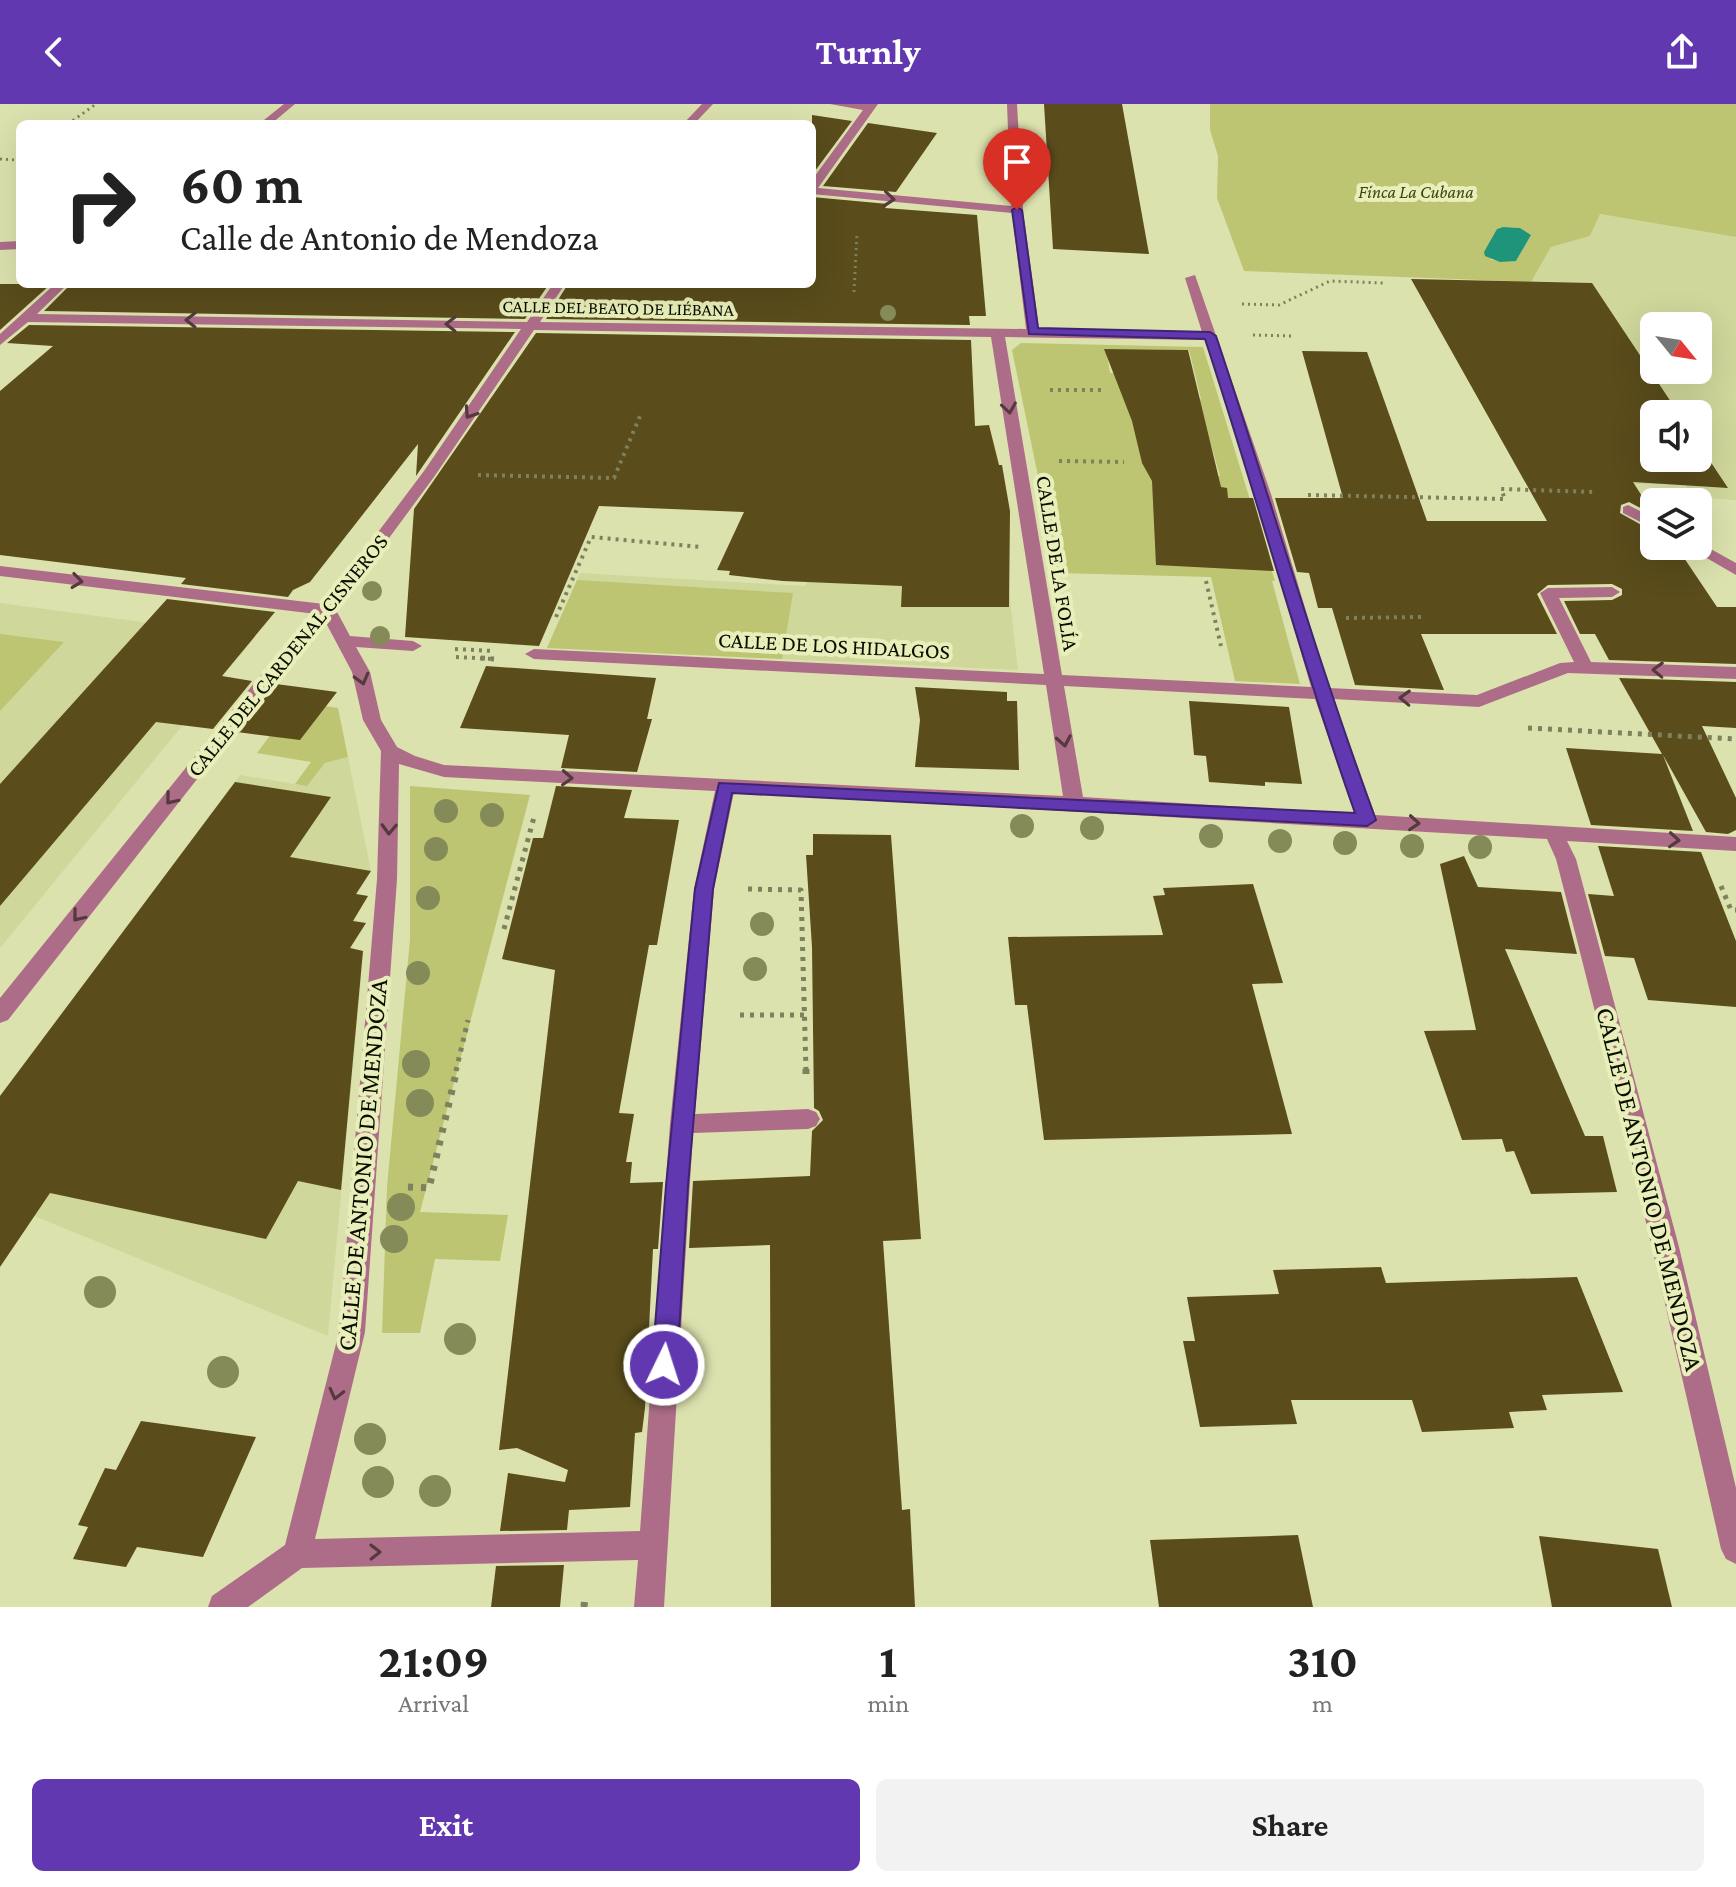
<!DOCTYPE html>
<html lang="en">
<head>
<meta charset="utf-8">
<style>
	body { margin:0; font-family:"Crimson Pro",serif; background:#f2f2f2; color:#222; height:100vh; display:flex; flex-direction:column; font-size:30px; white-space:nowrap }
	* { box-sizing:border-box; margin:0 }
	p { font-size:26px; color:#767676 }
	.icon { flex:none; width:44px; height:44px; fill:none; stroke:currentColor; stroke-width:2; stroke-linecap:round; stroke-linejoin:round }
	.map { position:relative; height:1503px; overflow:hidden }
	.drawer { display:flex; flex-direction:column; background:#fff; flex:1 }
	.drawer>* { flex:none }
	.hud { position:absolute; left:16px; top:16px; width:800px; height:168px; border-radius:12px; box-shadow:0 8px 32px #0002; background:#fff; color:#222; overflow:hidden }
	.needle { width:52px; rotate:120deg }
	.fabs { position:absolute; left:1640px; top:208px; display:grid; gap:16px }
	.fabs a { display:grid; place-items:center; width:72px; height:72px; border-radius:12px; background:#fff; box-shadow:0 8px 32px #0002; font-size:40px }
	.pin { position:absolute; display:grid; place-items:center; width:68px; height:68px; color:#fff; margin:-82px -34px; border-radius:50% 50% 50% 0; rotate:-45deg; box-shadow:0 0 8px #0007 }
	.pin .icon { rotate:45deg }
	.me { position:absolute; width:88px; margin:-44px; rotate:4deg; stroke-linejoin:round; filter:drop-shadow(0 0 6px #0008) }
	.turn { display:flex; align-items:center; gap:28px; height:168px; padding:0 32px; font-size:36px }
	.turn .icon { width:104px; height:104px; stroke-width:2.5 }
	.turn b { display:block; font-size:56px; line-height:68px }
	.eta { display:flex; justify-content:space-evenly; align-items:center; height:136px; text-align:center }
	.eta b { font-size:48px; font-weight:700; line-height:56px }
	.primary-button { display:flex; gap:16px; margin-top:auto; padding:16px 32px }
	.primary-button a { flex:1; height:92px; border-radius:12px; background:#6138b0; color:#fff; font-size:32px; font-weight:700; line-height:92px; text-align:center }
	.primary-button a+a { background:#f2f2f2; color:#222 }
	header { display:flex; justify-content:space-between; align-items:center; height:104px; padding:0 32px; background:#6138b0; color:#fff; font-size:36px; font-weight:700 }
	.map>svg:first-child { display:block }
</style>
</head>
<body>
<header><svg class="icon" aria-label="back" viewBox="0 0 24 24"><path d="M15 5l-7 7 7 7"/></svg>Turnly<svg class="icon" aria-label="share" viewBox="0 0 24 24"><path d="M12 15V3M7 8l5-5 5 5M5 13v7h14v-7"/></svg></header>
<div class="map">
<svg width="1736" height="1503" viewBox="0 0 1736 1503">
	<rect width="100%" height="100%" fill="#dce2ae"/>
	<g fill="#d0d79b" fill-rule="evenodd">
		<path d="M1600,110L1736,133V396L1692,393L1685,380H1584L1531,178L1551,143L1590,132ZM1654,222H1698V266H1654ZM1654,310H1698V354H1654Z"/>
		<polygon points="833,416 1009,487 1018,566 547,544 580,469 805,482"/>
		<polygon points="0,499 255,533 0,844"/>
		<polygon points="348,653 371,767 357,790 368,792 354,816 366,819 351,844 364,847 348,873 361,875 328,1232 0,1098 0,992 240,671 307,682 325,659"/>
	</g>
	<g fill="#bdc573" fill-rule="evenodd">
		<path d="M1210,0H1736V133L1600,110L1590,132L1551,143L1531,178L1244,167L1217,94L1218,52L1210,26ZM1503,123L1520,124L1531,131L1516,157L1491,156L1497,125Z"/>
		<path d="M1021,239L1203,243L1275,477H1272L1300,580L1235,577L1211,473L1058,469L1012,246ZM1106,245L1189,246L1201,295L1136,294L1131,269H1110ZM1204,317L1220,372H1152L1149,362L1142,359L1140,350Z"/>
		<polygon points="577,476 793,489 782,555 547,544"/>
		<polygon points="0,530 64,538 0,607"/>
		<polygon points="298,598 338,604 348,653 325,659 307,682 295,680 311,658 257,649 294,599"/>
		<polygon points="410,682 530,691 420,1108 508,1111 500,1157 435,1155 420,1229 382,1229 387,1083 410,835"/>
	</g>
	<polygon fill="#1e957b" points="1503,123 1520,124 1531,131 1516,157 1500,158 1485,152 1484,148 1497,125"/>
	<g fill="#5a4c1b">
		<polygon points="1044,0 1122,0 1149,150 1053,145"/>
		<polygon points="812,11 852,17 812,71"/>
		<polygon points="868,19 937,29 896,88 823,82"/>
		<polygon points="812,93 888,100 885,104 977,111 986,212 969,212 970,221 546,215 568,180 812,180"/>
		<polygon points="1411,175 1592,179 1679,310 1654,310 1654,354 1698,354 1698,339 1728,384 1633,378 1654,411 1629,398 1621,401 1620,409 1654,428 1654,442 1676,442 1717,503 1736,503 1736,560 1609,556 1595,530 1580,530 1564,497 1612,496 1622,491 1622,485 1612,480 1548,481 1537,490 1557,530 1421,530 1444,586 1355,581 1332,504 1318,504 1309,469 1297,468 1275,394 1343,394 1302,247 1367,248 1427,417 1547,417"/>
		<polygon points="0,180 51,180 0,226"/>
		<polygon points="71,180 549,180 525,215 44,207"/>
		<polygon points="29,221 515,228 416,372 418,340 310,478 293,486 288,493 181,480 186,474 0,451 0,287 53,242 7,239"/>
		<polygon points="536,229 971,236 975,322 989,321 999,361 1002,361 1010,407 1009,503 901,503 902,482 783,477 729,471 730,467 717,466 744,408 599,402 539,542 405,533 414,405"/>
		<polygon points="1104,245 1188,246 1221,383 1227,384 1228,394 1253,394 1274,467 1156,461 1152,377 1142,359 1132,317"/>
		<polygon points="167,495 275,508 222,572 252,577 213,625 156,618 0,802 0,680"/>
		<polygon points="486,562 656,574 647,615 652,615 637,668 561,664 569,631 460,624"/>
		<polygon points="1619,574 1736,578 1736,624 1702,622 1736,694 1736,726 1728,730 1706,728 1663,651 1693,727 1591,721 1566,644 1662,650"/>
		<polygon points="276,580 337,588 300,636 237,628"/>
		<polygon points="915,583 1007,588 1007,597 1017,597 1019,666 915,663 920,616"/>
		<polygon points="1189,597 1289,603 1302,680 1265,678 1265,682 1209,678 1206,652 1194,651"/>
		<polygon points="235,678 331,693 290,753 371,767 356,790 368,792 353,817 366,819 350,844 363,847 341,1086 298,1077 266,1135 50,1089 0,1163 0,992"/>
		<polygon points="556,682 632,686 624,714 679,716 657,841 649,841 619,1009 634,1010 626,1058 632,1058 630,1079 663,1078 658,1145 653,1145 645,1304 642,1328 635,1329 630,1403 569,1406 567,1426 500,1427 508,1369 565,1378 568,1366 517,1344 499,1346 555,866 502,855 533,734 543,734"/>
		<polygon points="813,730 891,731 921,1135 883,1137 902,1406 910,1405 915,1503 771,1503 770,1141 689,1144 693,1077 810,1072 812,1027 823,1016 819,1007 814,1004 812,843 806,751 813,751"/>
		<polygon points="1598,742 1701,748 1736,837 1736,903 1648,896 1634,854 1605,852 1588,790 1614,792"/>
		<polygon points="1464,752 1478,783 1561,788 1577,850 1505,845 1585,1032 1603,1032 1617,1088 1531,1090 1514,1047 1506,1048 1502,1035 1462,1036 1424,927 1476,926 1440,760"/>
		<polygon points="1253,780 1283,879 1252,880 1292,1030 1044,1036 1027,901 1015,901 1008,833 1163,831 1153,792 1165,791 1163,784"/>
		<polygon points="1381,1163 1386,1179 1577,1173 1623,1288 1542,1291 1547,1306 1509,1308 1514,1324 1422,1328 1412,1296 1291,1296 1297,1320 1200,1323 1183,1237 1195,1237 1187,1193 1279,1190 1273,1166"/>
		<polygon points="141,1317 256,1333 203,1453 137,1443 126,1463 73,1455 88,1423 78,1421 105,1364 116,1366"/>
		<polygon points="1298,1431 1313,1503 1159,1503 1150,1436"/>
		<polygon points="1539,1432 1658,1445 1672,1503 1552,1503"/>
		<polygon points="564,1461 560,1503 491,1503 496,1462"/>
	</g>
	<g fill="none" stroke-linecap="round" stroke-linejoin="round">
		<g stroke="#7d815e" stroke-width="3" stroke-dasharray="2 4" stroke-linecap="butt">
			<polyline points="68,20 96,0"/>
			<polyline points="20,54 16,56 20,57"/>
			<polyline points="0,55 16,56"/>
			<polyline points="854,188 857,130"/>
			<polyline points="1242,200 1279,201 1330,177 1383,179"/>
			<polyline points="1253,231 1292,232"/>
		</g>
		<g stroke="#7d815e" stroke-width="4" stroke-dasharray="3 5" stroke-linecap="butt">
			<polyline points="1050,286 1101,286"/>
			<polyline points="1059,357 1124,358"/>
			<polyline points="478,371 614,374 640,312"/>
			<polyline points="1308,391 1505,395 1501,385 1594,388"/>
			<polyline points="1206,477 1221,542"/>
			<polyline points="556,513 591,433 701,443"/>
			<polyline points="1346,514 1421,513"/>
			<polyline points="455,545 493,547"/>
			<polyline points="456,553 494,555"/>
		</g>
		<g stroke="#7d815e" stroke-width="5" stroke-dasharray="4 6" stroke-linecap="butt">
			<polyline points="481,554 494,555"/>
			<polyline points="1528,624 1736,635"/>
			<polyline points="1721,782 1731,806 1736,806"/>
			<polyline points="748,785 801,786 806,967"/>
			<polyline points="504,825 534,713"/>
			<polyline points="740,911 804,911"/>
			<polyline points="456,967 468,916"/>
		</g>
		<g stroke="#7d815e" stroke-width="7" stroke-dasharray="5 8" stroke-linecap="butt">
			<polyline points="806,965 806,970"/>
			<polyline points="408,1083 429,1084 457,965"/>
			<polyline points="584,1503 585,1492"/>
		</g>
		<g fill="#ad6d88" fill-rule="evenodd">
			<polygon points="284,0 295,0 271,20 259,20"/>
			<polygon points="702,0 713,0 694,20 683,20"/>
			<path d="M830,0H878L818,84L1011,102L1007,0H1017L1023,106L1039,225L1202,228L1185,174L1195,171L1271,390L1329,584L1477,591L1560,559L1574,558L1540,489L1548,484L1612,483L1620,488L1612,493L1559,494L1591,558L1736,563V575L1568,569L1479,603L1333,595L1375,711L1736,733V747L1567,737L1576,755L1679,1143L1736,1384V1460L1726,1455L1721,1445C1669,1214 1616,984 1556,755L1547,735L734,688L714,785L695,1010L808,1005L816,1008L820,1015L816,1022L808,1025L693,1029L664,1503H634L638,1456L302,1464L248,1503H208L212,1492L285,1441L339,1228L377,775L381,647L363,616L352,568L326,519L267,586L8,916L0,919V894L255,578L316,510L0,472V462L324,500L424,367L521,225L28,218L0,241V230L55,180H68L37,210L527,218L553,180H565L540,218L1026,225L1012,109L812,90V76L863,6ZM534,226L991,233L1044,570L534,545L525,550L534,555L1046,581L1063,692L444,661L415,652L397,643L381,616L370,568L356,543L413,547L422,542L413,537L350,532L336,506L434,373ZM1005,233L1205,236L1255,390L1311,583L1062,571ZM1064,582L1315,595L1355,710L1083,693ZM399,660L444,673L715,687L694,785L670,1020L640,1427L315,1435L365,1228L397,775Z"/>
			<polygon points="20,137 20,145 0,146 0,138"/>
			<polygon points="1628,401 1654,414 1654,425 1623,409 1623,403"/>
			<polygon points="1698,438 1736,459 1736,471 1686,442 1698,442"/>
		</g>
	</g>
	<g fill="#858a59">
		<circle cx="888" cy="209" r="8"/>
		<circle cx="372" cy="487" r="10"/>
		<circle cx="380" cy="532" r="10"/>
		<circle cx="446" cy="707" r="12"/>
		<circle cx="492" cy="711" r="12"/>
		<circle cx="1022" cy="722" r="12"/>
		<circle cx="1092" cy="724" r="12"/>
		<circle cx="1211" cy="732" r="12"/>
		<circle cx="1280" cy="737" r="12"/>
		<circle cx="1345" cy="739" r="12"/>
		<circle cx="1412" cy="742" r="12"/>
		<circle cx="1480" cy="743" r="12"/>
		<circle cx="436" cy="745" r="12"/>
		<circle cx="428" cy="794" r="12"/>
		<circle cx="762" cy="820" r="12"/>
		<circle cx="755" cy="865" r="12"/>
		<circle cx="418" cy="869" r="12"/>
		<circle cx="416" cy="960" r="14"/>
		<circle cx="420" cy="999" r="14"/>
		<circle cx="401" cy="1103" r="14"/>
		<circle cx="394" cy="1135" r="14"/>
		<circle cx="100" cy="1188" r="16"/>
		<circle cx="460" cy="1235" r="16"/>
		<circle cx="223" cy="1268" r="16"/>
		<circle cx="370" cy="1335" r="16"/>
		<circle cx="378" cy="1378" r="16"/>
		<circle cx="435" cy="1387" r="16"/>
	</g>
	<defs><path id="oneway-chevron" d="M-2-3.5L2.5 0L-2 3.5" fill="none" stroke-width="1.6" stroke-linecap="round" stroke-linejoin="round" transform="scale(2)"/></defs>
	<g stroke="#54393d">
		<use href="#oneway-chevron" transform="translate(889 95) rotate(5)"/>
		<use href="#oneway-chevron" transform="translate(191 216) rotate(-179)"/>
		<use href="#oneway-chevron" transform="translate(451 220) rotate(-179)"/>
		<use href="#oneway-chevron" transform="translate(1009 304) rotate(81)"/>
		<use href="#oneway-chevron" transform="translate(470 309) rotate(124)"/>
		<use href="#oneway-chevron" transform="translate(77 477) rotate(7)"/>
		<use href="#oneway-chevron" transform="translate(1658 566) rotate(-178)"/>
		<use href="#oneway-chevron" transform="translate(362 575) rotate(75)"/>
		<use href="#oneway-chevron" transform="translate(1405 594) rotate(-178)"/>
		<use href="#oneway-chevron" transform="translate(1064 637) rotate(80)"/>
		<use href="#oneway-chevron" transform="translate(567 674) rotate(3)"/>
		<use href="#oneway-chevron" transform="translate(171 695) rotate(129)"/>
		<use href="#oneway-chevron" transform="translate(1414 719) rotate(4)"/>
		<use href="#oneway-chevron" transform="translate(389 725) rotate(92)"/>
		<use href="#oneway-chevron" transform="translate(1674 736) rotate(4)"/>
		<use href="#oneway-chevron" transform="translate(78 812) rotate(129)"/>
		<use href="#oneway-chevron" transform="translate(336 1290) rotate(104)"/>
		<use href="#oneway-chevron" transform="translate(375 1448) rotate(-1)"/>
	</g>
	<path fill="#6138b0" stroke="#3f2472" stroke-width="2" d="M1017,103L1022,106L1038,224L1210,228L1216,232C1270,393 1317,556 1376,716L1367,722L732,689L713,785L688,1082L677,1261L673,1270L664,1273L656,1270L652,1261L666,1082L695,785L719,679L1355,709C1300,553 1257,393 1205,235L1029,230L1012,106Z"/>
	<g text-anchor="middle" stroke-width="8" stroke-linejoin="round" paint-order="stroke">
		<g font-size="18" font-style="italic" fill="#3e4214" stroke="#e9efba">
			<text x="1416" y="94">Finca La Cubana</text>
		</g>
		<g font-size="18" fill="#0c0e00" stroke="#e9efba">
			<text transform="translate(618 204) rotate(1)" y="6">CALLE DEL BEATO DE LIÉBANA</text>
		</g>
		<g font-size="22" fill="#0c0e00" stroke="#e9efba">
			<text transform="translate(1058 459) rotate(81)" y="8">CALLE DE LA FOLÍA</text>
			<text transform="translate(834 541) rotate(3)" y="8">CALLE DE LOS HIDALGOS</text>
			<text transform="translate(287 551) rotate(-51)" y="8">CALLE DEL CARDENAL CISNEROS</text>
		</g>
		<g font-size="26" fill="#0c0e00" stroke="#e9efba">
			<text transform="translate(362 1061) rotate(-85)" y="9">CALLE DE ANTONIO DE MENDOZA</text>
			<text transform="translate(1650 1085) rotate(76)" y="9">CALLE DE ANTONIO DE MENDOZA</text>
		</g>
	</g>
</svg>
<div class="fabs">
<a><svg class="needle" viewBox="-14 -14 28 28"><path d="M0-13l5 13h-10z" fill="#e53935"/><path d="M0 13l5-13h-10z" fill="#767676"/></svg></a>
<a><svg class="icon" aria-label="sound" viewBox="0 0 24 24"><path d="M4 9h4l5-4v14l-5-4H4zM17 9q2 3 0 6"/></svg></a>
<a><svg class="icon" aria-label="layers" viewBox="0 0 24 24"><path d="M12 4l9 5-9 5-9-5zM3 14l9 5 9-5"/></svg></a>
</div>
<div class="pin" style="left:1017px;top:106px;background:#d93025"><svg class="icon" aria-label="arrive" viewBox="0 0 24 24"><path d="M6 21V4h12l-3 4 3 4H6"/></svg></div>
<svg class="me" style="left:664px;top:1261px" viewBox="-20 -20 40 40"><circle r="17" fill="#6138b0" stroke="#fff" stroke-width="3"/><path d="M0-11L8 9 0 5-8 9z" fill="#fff"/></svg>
<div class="hud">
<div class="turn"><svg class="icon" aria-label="right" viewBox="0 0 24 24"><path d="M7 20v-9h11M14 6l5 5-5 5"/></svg><div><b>60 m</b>Calle de Antonio de Mendoza</div></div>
</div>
</div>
<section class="drawer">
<div class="eta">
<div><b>21:09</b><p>Arrival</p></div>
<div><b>1</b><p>min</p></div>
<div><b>310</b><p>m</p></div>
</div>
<div class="primary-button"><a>Exit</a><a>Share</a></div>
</section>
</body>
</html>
